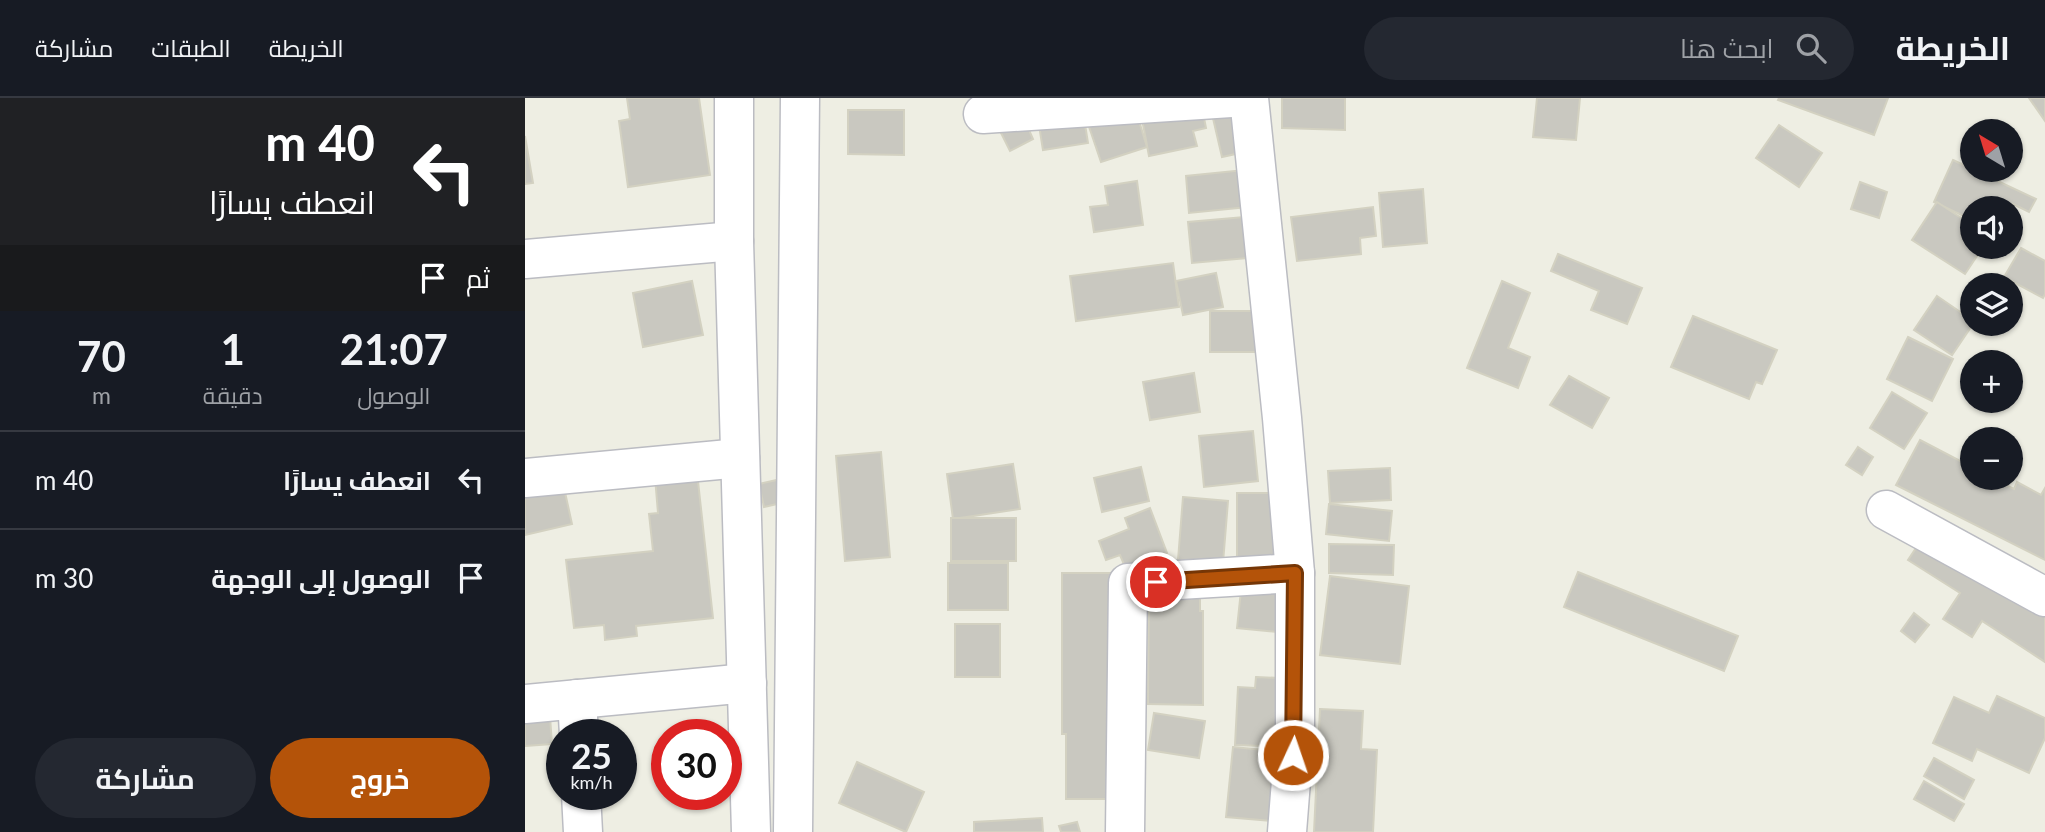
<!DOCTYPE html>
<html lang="ar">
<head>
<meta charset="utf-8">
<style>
	body { margin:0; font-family:Lato,Cairo,sans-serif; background:#242831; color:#f1f3f6; direction:rtl; height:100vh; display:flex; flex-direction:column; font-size:26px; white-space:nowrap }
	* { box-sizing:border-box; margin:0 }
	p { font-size:23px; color:#9ea1a6 }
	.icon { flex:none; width:38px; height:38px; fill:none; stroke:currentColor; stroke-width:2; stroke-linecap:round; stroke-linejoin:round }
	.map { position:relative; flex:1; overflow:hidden; direction:ltr }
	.sheet { display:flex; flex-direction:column; background:#171b24; width:525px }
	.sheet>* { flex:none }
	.guide { background:#202124; color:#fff; overflow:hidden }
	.needle { width:46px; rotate:322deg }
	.tools { position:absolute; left:1435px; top:21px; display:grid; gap:14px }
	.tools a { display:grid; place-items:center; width:63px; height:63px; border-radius:50%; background:#171b24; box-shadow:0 2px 5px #0004; font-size:35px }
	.speed { position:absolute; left:21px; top:621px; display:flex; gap:14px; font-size:35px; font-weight:700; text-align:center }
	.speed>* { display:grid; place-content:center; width:91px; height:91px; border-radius:50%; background:#171b24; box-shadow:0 2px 5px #0004; line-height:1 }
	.speed small { font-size:18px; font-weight:400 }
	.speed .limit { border:10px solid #d22; background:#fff; color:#111 }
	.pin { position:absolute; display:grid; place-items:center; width:60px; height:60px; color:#fff; margin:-30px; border:4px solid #fff; border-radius:50%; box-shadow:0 2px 7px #0007 }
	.me { position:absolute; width:77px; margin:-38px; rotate:3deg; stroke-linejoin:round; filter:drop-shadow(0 0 5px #0008) }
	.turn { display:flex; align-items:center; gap:24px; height:147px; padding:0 35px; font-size:32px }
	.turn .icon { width:91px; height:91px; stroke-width:2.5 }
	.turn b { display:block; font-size:49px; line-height:60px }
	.then { display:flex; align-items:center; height:66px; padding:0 35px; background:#0003; gap:14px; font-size:26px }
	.eta { display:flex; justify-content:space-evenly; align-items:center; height:119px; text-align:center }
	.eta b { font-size:42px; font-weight:700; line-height:49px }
	.action { display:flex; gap:14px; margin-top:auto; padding:14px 35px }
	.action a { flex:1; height:80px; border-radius:42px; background:#b45309; color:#fff; font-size:28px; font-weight:700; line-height:80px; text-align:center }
	.action a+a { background:#242831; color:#f1f3f6 }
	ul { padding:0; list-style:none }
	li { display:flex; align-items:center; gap:21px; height:98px; padding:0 35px; border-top:2px solid #363941 }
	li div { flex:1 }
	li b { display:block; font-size:26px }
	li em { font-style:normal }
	header { display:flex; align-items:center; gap:42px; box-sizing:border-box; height:98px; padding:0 35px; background:#171b24; border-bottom:2px solid #363941 }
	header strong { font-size:33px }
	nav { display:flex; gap:38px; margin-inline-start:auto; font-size:24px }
	.search { width:490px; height:63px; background:#242831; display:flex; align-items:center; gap:18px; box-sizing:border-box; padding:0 24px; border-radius:38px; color:#9ea1a6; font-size:26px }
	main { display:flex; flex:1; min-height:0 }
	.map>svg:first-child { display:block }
</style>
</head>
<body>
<header>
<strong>الخريطة</strong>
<div class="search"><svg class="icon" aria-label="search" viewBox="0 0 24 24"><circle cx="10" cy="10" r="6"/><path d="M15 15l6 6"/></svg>ابحث هنا</div>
<nav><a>الخريطة</a><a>الطبقات</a><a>مشاركة</a></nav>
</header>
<main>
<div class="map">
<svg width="1520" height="734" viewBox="0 0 1520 734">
	<rect width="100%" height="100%" fill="#eeeee3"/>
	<g fill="#c9c8c0" stroke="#d3d1c1" stroke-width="2">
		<polygon points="102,0 174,0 185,77 103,89 94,23 105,21"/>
		<polygon points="607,0 622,49 576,64 559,14"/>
		<polygon points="613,0 675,0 681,30 668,33 672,48 624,58"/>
		<polygon points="699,0 738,50 697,59 684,3"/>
		<polygon points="757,0 820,0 820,32 757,30"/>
		<polygon points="1012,0 1055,0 1051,42 1008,39"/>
		<polygon points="1254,0 1363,0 1349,37 1253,2"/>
		<polygon points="1504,0 1520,0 1520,23"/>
		<polygon points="557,8 563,45 518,52 512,15"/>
		<polygon points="323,12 379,12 379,57 323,56"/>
		<polygon points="500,23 508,41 485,53 476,35"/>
		<polygon points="1254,27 1297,55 1274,89 1231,60"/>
		<polygon points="0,38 8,85 0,86"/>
		<polygon points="1428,62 1511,101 1504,114 1488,106 1486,111 1447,110 1447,122 1409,104"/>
		<polygon points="739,70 742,107 664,115 661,78"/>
		<polygon points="612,83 618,127 569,134 565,109 583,107 580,88"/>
		<polygon points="1335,84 1362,94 1354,120 1326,111"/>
		<polygon points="898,91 902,145 858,149 854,95"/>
		<polygon points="1412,104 1447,127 1447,149 1458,149 1440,176 1387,142"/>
		<polygon points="848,109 851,138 835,140 836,156 772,163 766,119"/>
		<polygon points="742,117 745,158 667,165 663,124"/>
		<polygon points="1496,150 1520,163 1520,196 1518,200 1479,179"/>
		<polygon points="1033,156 1117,190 1102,226 1066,212 1074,193 1026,173"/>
		<polygon points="648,165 654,209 551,223 545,178"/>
		<polygon points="691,175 698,209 658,217 651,183"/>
		<polygon points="167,183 178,237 118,249 108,195"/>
		<polygon points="977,183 1005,195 983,250 1005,259 993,290 942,270"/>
		<polygon points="1412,198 1447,222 1448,226 1427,257 1389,232"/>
		<rect x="685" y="213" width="61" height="41"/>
		<polygon points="1168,218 1252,252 1237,286 1231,284 1224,301 1146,269"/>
		<polygon points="1383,239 1428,261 1407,303 1362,281"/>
		<polygon points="669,275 675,314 625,322 618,284"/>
		<polygon points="1044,278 1084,300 1067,330 1025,307"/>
		<polygon points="1367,294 1402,315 1379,351 1345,330"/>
		<polygon points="728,333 733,383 679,389 674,338"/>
		<polygon points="1395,342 1447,369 1447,380 1467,380 1489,391 1492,384 1516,397 1520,390 1520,462 1371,387"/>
		<polygon points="1333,349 1348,359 1337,377 1321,367"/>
		<polygon points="356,354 365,459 320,463 311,358"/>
		<polygon points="488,366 495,411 428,421 422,376"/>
		<polygon points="616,369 624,403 577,414 569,380"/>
		<polygon points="865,370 866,402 805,405 803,373"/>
		<polygon points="172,374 188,520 111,528 112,538 80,542 79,527 49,530 41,462 128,453 124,416 133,415 130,379"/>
		<polygon points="36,376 47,426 0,437 0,384"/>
		<polygon points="256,381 261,404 239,409 234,386"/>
		<rect x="712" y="395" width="56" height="70"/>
		<polygon points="658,399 703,403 698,465 653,462"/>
		<polygon points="804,406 867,413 864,443 801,436"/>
		<polygon points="625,410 642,455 601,471 595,457 581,462 574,443 604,431 600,420"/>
		<rect x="426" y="420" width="65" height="43"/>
		<polygon points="1403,432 1520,496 1520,564 1457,523 1447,539 1418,521 1435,495 1383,462"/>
		<polygon points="804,446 869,447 868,477 804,475"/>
		<rect x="423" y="465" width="60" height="47"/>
		<polygon points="1053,474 1213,538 1199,573 1039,509"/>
		<polygon points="537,475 605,475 605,701 541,701 541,636 537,636"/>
		<polygon points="805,478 884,488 875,566 795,557"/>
		<polygon points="717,483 778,488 773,536 712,530"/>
		<polygon points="624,492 675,492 675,513 678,513 678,607 623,606"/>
		<polygon points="1389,515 1404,527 1390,544 1376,533"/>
		<rect x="430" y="526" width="45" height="53"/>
		<polygon points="731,579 776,581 771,649 710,647 713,589 730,590"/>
		<polygon points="23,591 27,646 0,648 0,592"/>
		<polygon points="1472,598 1520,620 1520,640 1504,675 1452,651 1447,663 1408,645 1429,599 1464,615"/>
		<polygon points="795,611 838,613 836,651 852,652 848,734 789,734"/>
		<polygon points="629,615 680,623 674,660 623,652"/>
		<polygon points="708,649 770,655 759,724 701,719"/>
		<polygon points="1409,660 1449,682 1439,701 1399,678"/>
		<polygon points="332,664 399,694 381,734 314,705"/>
		<polygon points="1399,683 1439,706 1429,723 1389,701"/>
		<polygon points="517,720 518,734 449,734 449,724"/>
		<polygon points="552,724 555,734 536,734 534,728"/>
	</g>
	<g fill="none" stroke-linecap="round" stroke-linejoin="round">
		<defs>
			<g id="minor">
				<polyline points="209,0 209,143 226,734"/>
				<polyline points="724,0 757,320 770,475 770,632 762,734"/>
				<polyline points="458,16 706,0"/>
				<polyline points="0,161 209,143"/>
				<polyline points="0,380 215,360"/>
				<polyline points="1361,412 1520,499"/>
				<polyline points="52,601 54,637"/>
				<polyline points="0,606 222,585"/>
				<polyline points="56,696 58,734"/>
				<polyline points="268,734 275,0"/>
				<polyline points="600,734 603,485 770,475"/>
			</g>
		</defs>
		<use href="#minor" stroke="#bbbcc2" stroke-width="41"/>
		<use href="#minor" stroke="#fff" stroke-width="38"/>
	</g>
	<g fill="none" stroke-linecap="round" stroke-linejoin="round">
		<defs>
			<polyline id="route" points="631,484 770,475 768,657"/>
		</defs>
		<use href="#route" stroke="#753606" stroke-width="18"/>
		<use href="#route" stroke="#b45309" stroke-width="12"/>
	</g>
</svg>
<div class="tools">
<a><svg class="needle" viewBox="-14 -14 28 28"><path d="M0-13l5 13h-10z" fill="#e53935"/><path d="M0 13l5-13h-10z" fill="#9ea1a6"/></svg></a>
<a><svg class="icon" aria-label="sound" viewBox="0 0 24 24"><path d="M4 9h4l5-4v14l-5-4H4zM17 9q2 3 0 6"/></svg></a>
<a><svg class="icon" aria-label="layers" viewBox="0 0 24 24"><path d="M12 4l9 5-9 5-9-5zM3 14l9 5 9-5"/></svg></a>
<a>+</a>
<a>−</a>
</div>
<div class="speed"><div>25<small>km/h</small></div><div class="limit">30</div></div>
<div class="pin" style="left:631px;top:484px;background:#d93025"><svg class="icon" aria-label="arrive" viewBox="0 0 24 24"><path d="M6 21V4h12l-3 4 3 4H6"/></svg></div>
<svg class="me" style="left:768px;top:657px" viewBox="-20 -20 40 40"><circle r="17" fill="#b45309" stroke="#fff" stroke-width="3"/><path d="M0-11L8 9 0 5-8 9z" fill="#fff"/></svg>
</div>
<section class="sheet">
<div class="guide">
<div class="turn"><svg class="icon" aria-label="left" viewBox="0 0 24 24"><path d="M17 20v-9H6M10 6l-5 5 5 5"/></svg><div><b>40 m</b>انعطف يسارًا</div></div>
<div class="then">ثم<svg class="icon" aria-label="arrive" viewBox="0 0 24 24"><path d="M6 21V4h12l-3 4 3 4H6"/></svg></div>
</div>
<div class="eta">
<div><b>21:07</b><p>الوصول</p></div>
<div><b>1</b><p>دقيقة</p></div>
<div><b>70</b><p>m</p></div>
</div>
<ul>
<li><svg class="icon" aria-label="left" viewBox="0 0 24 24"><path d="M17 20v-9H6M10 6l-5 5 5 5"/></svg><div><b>انعطف يسارًا</b></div><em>40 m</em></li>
<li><svg class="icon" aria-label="arrive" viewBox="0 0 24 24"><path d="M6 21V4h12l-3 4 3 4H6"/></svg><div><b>الوصول إلى الوجهة</b></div><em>30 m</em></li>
</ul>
<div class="action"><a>خروج</a><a>مشاركة</a></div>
</section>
</main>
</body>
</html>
